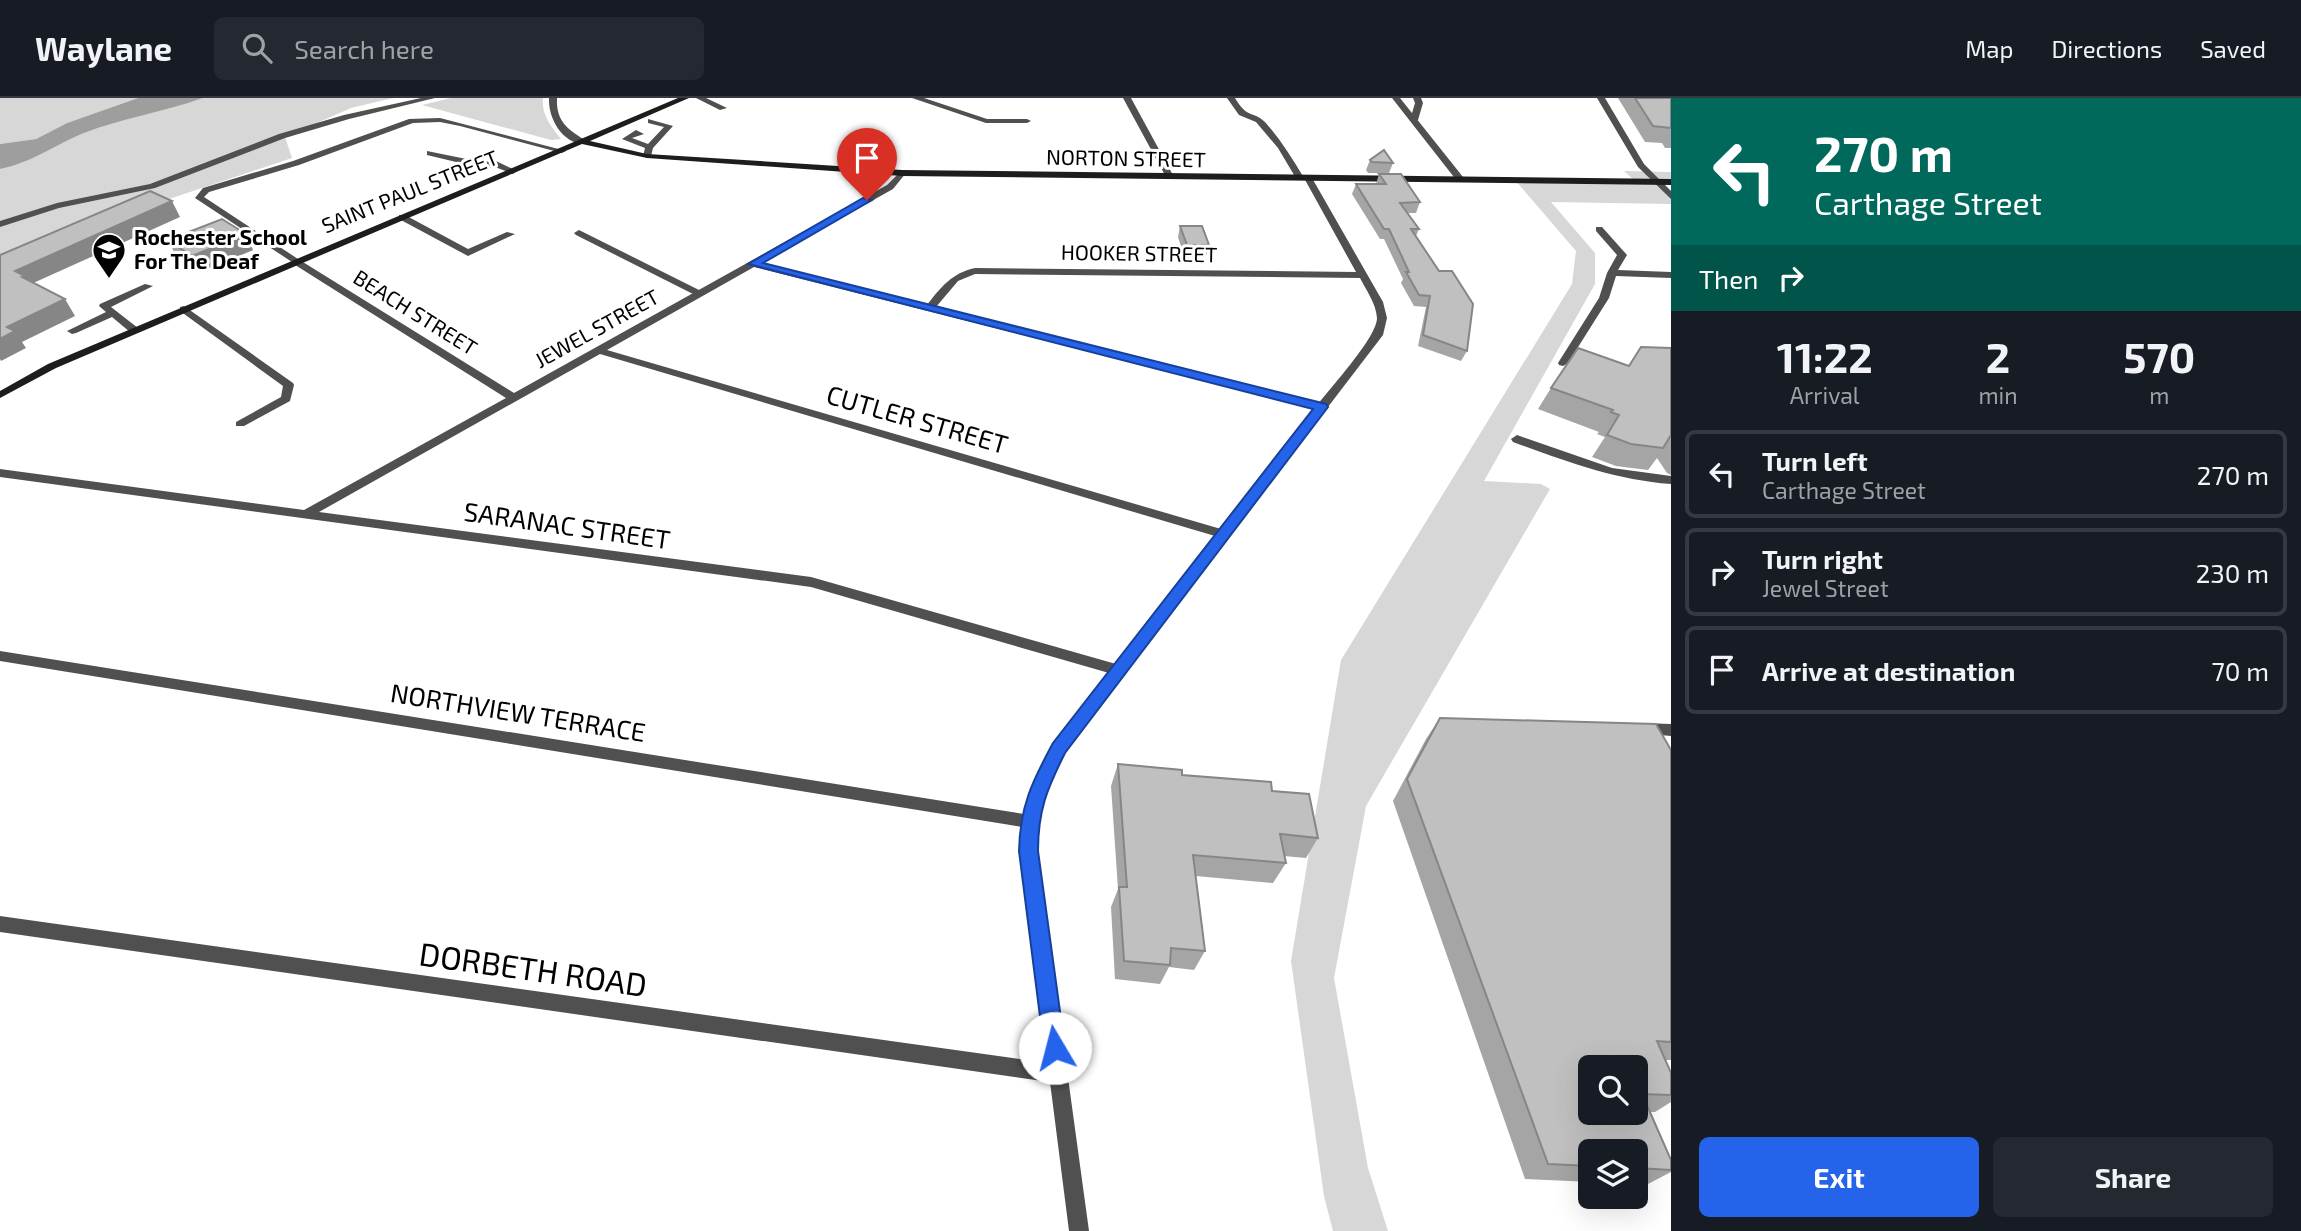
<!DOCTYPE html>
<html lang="en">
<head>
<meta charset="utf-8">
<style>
	body { margin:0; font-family:"Exo 2",sans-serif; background:#242831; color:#f1f3f6; height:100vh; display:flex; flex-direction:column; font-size:26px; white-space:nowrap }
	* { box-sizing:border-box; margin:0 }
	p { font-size:23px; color:#9ea1a6 }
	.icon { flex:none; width:38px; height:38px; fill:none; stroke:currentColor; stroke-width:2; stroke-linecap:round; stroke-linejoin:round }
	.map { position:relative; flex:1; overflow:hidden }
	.drawer { display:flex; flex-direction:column; background:#171b24; width:630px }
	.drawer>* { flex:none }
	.banner { background:#00695c; color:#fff; overflow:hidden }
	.tools { position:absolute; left:1578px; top:957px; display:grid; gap:14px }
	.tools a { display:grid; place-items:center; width:70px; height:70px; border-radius:10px; background:#171b24; box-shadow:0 7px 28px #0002; font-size:35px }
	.pin { position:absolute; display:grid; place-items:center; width:60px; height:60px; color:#fff; margin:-72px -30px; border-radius:50% 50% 50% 0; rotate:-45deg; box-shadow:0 0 7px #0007 }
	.pin .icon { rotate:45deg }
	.me { position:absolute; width:77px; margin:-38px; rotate:352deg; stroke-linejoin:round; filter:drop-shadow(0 0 5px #0008) }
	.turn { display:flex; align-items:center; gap:24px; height:147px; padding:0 28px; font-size:32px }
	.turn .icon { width:91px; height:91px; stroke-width:2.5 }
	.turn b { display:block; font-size:49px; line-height:60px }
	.then { display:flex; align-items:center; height:66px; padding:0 28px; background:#0003; gap:14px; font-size:26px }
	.eta { display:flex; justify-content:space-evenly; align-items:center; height:119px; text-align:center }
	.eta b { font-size:42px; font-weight:700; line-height:49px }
	.button { display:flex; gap:14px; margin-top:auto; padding:14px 28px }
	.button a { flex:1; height:80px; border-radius:10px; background:#2563eb; color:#fff; font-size:28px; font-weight:700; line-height:80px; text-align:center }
	.button a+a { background:#242831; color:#f1f3f6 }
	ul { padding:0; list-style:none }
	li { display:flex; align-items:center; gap:21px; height:88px; margin:0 14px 10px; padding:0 14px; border:4px solid #363941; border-radius:10px }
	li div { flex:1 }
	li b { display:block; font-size:26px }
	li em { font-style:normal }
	header { display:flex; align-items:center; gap:42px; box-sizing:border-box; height:98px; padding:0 35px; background:#171b24; border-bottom:2px solid #363941 }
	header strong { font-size:33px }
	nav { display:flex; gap:38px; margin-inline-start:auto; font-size:24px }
	.search { width:490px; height:63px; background:#242831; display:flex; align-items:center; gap:18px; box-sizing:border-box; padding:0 24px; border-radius:10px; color:#9ea1a6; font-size:26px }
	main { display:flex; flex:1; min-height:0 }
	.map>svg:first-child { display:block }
</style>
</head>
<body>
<header>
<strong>Waylane</strong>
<div class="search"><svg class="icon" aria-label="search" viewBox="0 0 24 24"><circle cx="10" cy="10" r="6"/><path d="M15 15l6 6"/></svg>Search here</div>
<nav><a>Map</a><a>Directions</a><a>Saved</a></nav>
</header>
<main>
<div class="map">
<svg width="1671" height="1133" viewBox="0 0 1671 1133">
	<rect width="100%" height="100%" fill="#fff"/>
	<g fill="#d7d7d7">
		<polygon points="0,0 138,0 67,25 36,41 0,46"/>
		<path d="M203,0H393L351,10L285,39L292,60L151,107L0,173V71C31,65 55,47 84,35C123,20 164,14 203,0Z"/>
		<path d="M451,0H543C541,16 551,29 561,41L551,42L422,7Z"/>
		<polygon points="1624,73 1671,74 1671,84 1658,84 1671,98 1671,106 1551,104 1595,155 1595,186 1484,383 1541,386 1550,391 1366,708 1334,880 1368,1070 1388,1133 1333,1133 1324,1098 1291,863 1341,562 1572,186 1576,153 1515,82 1635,83"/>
	</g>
	<path fill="#9e9e9e" d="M138,0H203C164,14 123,20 84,35C55,47 31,65 0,71V46L36,41L67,25Z"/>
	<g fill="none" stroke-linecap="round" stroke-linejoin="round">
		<g fill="#505050" fill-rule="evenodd">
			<polygon points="421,0 435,0 349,21 285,40 155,90 59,110 0,129 0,123 57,105 150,86 279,36 344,17"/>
			<polygon points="696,0 706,0 727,10 720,12"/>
			<path d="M1227,0H1235C1247,21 1254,13 1265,24C1280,41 1292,60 1304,80L1303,82H1297L1278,50L1256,24L1239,17Z"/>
			<polygon points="1413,0 1421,0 1423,5 1418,22 1414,24 1410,22 1415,5"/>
			<polygon points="440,20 566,53 562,55 460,28 440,24 413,25 299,67 209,94 204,99 298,161 298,165 295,166 195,100 203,90 293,63 409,21"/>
			<polygon points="648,21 673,28 653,50 651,58 647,60 643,58 645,50 622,41 636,32 644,36 632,40 648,46 664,29 648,25"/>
			<polygon points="427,53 481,64 496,63 517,73 513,76 495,69 481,70 427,57"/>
			<polygon points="399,117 405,117 468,151 507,134 515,136 468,158 399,121"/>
			<polygon points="1596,129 1602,129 1627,157 1618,172 1671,174 1671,180 1616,178 1609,200 1568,265 1563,268 1559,267 1558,265 1599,200 1607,175 1617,157 1596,133"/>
			<polygon points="579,132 703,194 705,196 697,198 576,137 574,135"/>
			<polygon points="145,186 153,188 111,209 138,230 138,234 130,234 112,219 76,235 72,236 67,233 106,214 99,208 100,206"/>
			<polygon points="184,208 293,285 294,287 290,303 244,328 236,328 236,324 281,299 283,288 180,213 180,209"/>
			<path d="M1517,337L1612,370L1671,378V386C1615,382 1565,363 1513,344L1511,341Z"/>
			<polygon points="1643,625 1671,626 1671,638 1638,635 1636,631 1638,627"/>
		</g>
		<g fill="#505050" fill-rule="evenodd">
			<path d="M549,0H557C556,23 567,31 585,42V46C562,46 548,20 549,0Z"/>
			<polygon points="912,0 924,0 987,21 1027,21 1031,23 1027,25 986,25"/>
			<polygon points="1123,0 1131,0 1174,79 1173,81 1166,79"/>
			<polygon points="1392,0 1400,0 1463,79 1463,83 1457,83"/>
			<polygon points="1597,0 1605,0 1644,66 1671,93 1671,101 1638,69"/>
			<path d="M902,72L906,75L893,91L761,165L927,207C941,189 952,175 975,170L1356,174L1304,80L1308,77L1312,80L1383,204L1387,220L1383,237L1064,654C1046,686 1037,716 1037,753L1089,1133H1069L1050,984L0,834V818L1048,965L1021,753L1022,729L0,563V553L1024,716C1036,660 1075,618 1109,575L811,489L0,379V371L304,412L506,300L292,165V161H298L514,295L887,87ZM754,169L1315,311L1221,431L607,252ZM975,176L1360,180C1366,192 1376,205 1377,220C1377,239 1332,288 1319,305L936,209L958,183ZM600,256L1215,438L1116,566L811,479L319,414Z"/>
		</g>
		<polygon fill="#1d1d1d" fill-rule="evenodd" points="678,0 689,0 590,43 647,56 902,72 1671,81 1671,87 902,78 647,60 582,46 56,270 0,300 0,293 48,266"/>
	</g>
	<g fill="#a5a5a5">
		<polygon points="1618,0 1671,0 1671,50 1665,50 1662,45 1645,44"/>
		<polygon points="1370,62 1393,65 1389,75 1368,75 1366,72"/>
		<polygon points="1379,76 1420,104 1416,115 1407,115 1419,131 1416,138 1467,253 1461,263 1418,248 1426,209 1414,208 1401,185 1403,181 1384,141 1380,141 1352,96 1356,86 1376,86"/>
		<polygon points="1180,128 1209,147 1206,158 1184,158 1178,139"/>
		<polygon points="168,142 253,152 200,174 176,158"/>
		<polygon points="1671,250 1671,377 1667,375 1657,360 1648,372 1616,368 1592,359 1605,339 1597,336 1599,334 1538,311 1551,290 1629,268"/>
		<polygon points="1440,620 1671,652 1671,962 1665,962 1671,975 1671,1004 1655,1014 1650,1014 1671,1062 1671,1074 1648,1086 1636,1086 1636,1054 1591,1054 1591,1084 1525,1081 1393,703 1426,641"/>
		<polygon points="1118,666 1272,693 1318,740 1306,760 1284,758 1286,765 1273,785 1196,778 1205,853 1194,872 1169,869 1160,886 1115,881 1111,809 1118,791 1111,688"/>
	</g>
	<g fill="#868686">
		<polygon points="172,103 180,119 31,186 15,173"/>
		<polygon points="246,136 253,152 200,174 192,158"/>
		<polygon points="65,201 75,218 22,244 26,250 1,263 0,261 0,241 7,229"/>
	</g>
	<g fill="#c0c0c0" stroke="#868686" stroke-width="2" fill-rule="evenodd">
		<polygon points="1635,0 1671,0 1671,30 1653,28"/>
		<polygon points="1384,52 1393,65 1372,64 1370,62"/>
		<polygon points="1379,76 1401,76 1420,104 1400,105 1419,131 1411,131 1439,173 1452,173 1473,206 1467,253 1423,237 1430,198 1419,197 1406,174 1409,174 1389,131 1384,131 1356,86 1386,86"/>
		<polygon points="150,93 172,103 15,173 25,178 22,179 65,201 7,229 15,233 0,241 0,157"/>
		<polygon points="222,121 246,136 192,158 168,142"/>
		<polygon points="1180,128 1202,128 1209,147 1187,147"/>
		<polygon points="1641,249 1671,250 1671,337 1663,350 1631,346 1607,337 1619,317 1611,314 1613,312 1551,290 1578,250 1629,268"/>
		<path d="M1440,620L1656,626L1671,652V944L1657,943L1671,975V997L1642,996L1671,1062V1072L1636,1070V1054H1591V1068L1548,1066L1407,681ZM1591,970H1636V1015H1591Z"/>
		<polygon points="1118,666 1182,672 1182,677 1271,684 1272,693 1309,696 1318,740 1280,736 1286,765 1193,757 1205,853 1171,850 1170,867 1124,863 1119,789 1127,789"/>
	</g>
	<path fill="#2563eb" stroke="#184099" stroke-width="2" d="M863,100L872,102L763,165L1326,306L1328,309L1065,655C1047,691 1038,712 1038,753L1065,950L1062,958L1055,961L1047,958L1044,950L1019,753C1020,708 1032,684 1053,645L1313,311L748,166Z"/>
	<defs>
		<symbol id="school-pin" viewBox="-11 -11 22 30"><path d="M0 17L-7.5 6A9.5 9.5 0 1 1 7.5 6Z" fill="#000" stroke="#fff"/><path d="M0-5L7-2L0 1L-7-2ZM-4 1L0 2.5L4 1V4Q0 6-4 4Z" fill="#fff"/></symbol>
	</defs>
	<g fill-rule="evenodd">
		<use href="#school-pin" x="90" y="133" width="38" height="52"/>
	</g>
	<g text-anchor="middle" stroke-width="6" stroke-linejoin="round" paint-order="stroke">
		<g font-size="21" fill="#000" stroke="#fff">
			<text transform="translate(1126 61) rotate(1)" y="7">NORTON STREET</text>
			<text transform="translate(410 94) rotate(-22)" y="7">SAINT PAUL STREET</text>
			<text transform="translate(1139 156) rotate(1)" y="7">HOOKER STREET</text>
			<text transform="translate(415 215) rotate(32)" y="7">BEACH STREET</text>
			<text transform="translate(597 231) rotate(-29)" y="7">JEWEL STREET</text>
		</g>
		<g font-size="21" font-weight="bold" fill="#000" stroke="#fff" text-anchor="start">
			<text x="134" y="147">Rochester School<tspan x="134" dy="24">For The Deaf</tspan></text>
		</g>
		<g font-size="26" fill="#000" stroke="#fff">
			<text transform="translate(917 322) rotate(16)" y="9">CUTLER STREET</text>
			<text transform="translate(567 428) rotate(8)" y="9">SARANAC STREET</text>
			<text transform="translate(518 615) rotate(9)" y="9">NORTHVIEW TERRACE</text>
		</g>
		<g font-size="32" fill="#000" stroke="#fff">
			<text transform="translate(533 872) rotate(8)" y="11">DORBETH ROAD</text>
		</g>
	</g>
</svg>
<div class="tools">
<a><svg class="icon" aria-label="search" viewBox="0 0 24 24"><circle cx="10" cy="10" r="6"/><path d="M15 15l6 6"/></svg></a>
<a><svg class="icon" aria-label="layers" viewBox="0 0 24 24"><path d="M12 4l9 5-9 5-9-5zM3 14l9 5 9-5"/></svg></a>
</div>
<div class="pin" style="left:867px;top:102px;background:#d93025"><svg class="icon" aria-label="arrive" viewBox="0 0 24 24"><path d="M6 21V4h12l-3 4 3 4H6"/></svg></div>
<svg class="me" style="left:1055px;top:950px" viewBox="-20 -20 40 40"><circle r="19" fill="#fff"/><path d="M0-13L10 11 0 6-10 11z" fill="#2563eb"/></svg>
</div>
<section class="drawer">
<div class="banner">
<div class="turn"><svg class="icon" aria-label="left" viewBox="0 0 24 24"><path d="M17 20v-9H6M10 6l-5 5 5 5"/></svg><div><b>270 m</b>Carthage Street</div></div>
<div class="then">Then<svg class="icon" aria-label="right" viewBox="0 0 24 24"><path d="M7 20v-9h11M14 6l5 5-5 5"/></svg></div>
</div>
<div class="eta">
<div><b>11:22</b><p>Arrival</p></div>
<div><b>2</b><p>min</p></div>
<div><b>570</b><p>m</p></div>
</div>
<ul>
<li><svg class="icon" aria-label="left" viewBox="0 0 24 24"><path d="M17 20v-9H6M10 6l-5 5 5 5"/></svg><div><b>Turn left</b><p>Carthage Street</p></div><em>270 m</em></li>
<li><svg class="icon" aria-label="right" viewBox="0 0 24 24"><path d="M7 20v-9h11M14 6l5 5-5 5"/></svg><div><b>Turn right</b><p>Jewel Street</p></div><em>230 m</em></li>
<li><svg class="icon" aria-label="arrive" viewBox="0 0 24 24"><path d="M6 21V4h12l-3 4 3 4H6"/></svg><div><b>Arrive at destination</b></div><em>70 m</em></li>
</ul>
<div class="button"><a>Exit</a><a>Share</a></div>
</section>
</main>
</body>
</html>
